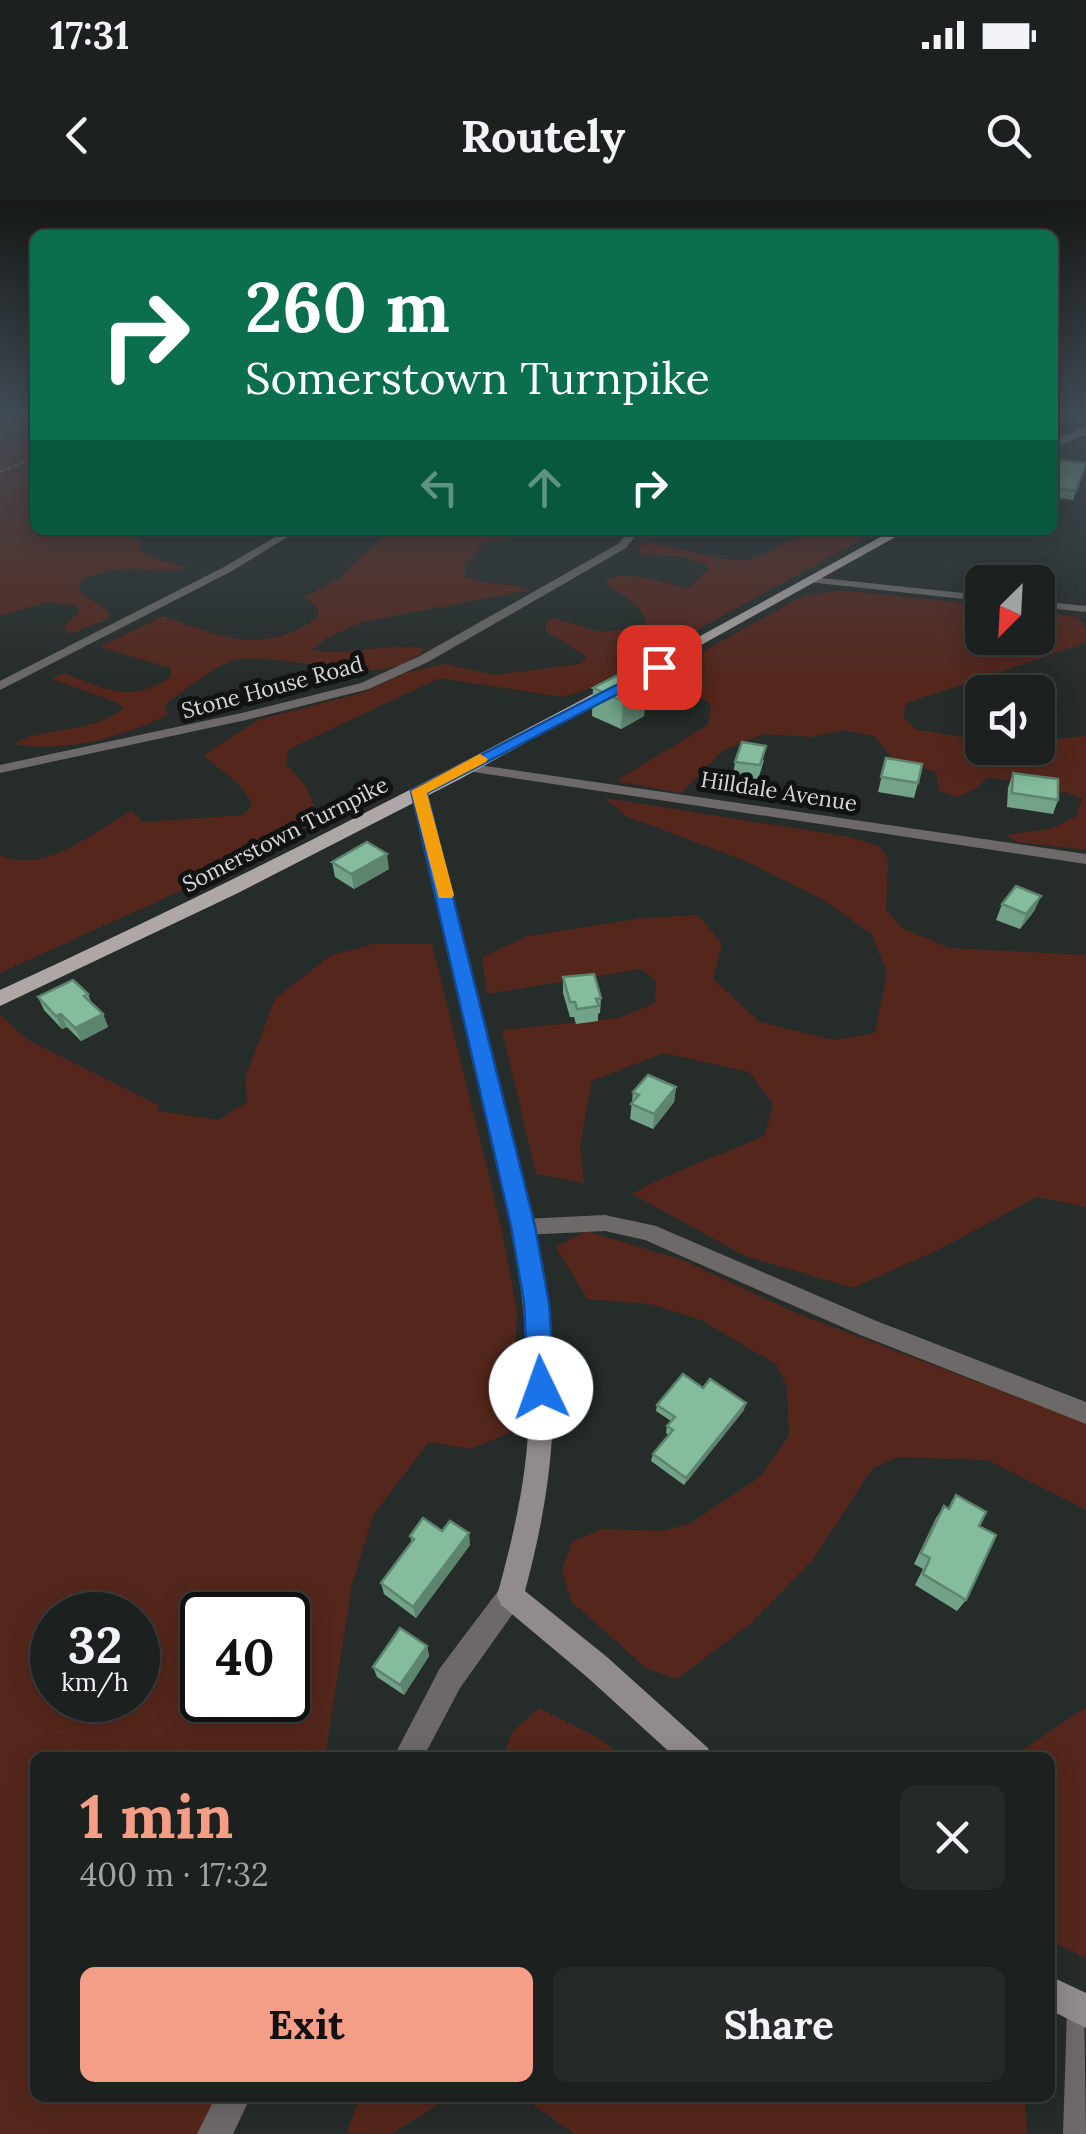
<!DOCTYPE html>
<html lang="en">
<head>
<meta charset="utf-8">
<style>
	body { margin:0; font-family:Lora,serif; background:#252928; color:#f1f3f6; height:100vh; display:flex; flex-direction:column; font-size:38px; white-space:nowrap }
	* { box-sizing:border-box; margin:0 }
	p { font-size:32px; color:#a0a3a4 }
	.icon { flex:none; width:55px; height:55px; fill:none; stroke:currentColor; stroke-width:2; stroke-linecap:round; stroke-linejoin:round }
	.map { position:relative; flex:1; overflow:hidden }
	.sheet { position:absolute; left:30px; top:1552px; width:1025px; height:350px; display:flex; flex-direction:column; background:#1c211f; border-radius:15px; box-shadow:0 5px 25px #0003,0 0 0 2px #3a3e3d }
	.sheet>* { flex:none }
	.hud { position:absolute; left:30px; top:30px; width:1028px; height:305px; border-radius:15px; box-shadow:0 5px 25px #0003,0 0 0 2px #3a3e3d; background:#0b6e4f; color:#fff; overflow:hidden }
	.needle { width:65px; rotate:204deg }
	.buttons { position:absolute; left:965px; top:365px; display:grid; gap:20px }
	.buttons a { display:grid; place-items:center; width:90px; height:90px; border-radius:15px; background:#1c211f; box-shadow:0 5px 25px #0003,0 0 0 2px #3a3e3d; font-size:50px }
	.speed { position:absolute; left:30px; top:1392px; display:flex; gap:20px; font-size:50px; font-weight:700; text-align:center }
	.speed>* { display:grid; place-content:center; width:130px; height:130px; border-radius:50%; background:#1c211f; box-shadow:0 5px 25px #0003,0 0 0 2px #3a3e3d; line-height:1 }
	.speed small { font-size:25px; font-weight:400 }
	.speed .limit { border:5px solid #111; border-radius:15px; background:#fff; color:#111 }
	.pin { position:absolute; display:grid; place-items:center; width:85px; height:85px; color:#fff; margin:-42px; border-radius:20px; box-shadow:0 5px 15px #0006 }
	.me { position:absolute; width:110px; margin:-55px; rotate:357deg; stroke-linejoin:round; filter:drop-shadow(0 0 8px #0008) }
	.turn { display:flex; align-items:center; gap:35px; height:210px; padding:0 50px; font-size:45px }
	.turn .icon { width:130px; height:130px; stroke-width:2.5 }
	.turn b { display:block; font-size:70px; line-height:85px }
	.lanes { display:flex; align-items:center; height:95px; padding:0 50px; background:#0003; justify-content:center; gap:50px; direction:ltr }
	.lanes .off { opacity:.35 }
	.round { display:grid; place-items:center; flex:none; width:105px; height:105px; border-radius:15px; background:#252928 }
	.headline { display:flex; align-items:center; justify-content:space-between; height:170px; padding:0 50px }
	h1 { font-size:60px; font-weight:800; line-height:75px; color:#f49e88 }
	.primary-button { display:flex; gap:20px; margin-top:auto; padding:20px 50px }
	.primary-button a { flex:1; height:115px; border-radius:15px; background:#f49e88; color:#111; font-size:40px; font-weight:800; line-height:115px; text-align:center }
	.primary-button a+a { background:#252928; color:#f1f3f6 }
	.status { display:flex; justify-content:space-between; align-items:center; height:70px; padding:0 50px; background:#1c211f; direction:ltr }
	.status svg { height:28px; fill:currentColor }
	header { display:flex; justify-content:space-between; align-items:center; height:130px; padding:0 50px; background:#1c211f; font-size:45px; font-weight:800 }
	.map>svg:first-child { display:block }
</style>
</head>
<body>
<div class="status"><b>17:31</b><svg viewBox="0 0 49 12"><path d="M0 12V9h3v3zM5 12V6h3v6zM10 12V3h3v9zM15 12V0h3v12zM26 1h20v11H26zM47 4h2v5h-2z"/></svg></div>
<header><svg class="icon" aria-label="back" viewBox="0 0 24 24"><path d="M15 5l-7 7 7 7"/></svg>Routely<svg class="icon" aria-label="search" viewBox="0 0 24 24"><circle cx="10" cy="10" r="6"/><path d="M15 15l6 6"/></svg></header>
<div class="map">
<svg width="1086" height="1934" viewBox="0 0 1086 1934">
	<rect width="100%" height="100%" fill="#262c29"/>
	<g fill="#55271c" fill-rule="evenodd">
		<path d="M0,215H35V330H123L141,341L140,350L158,360L187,367C167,376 152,369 131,369C114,369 98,373 82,379L79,391L109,412L108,419L70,434L63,427L80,411L75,405L47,402L0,416Z"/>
		<path d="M393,330H619L530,335L483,343L465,366V377C486,385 508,383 530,390L362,422L325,439L312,450C350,457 388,441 425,449C380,495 297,452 238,459C219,462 182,493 165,504L167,515C121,538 65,553 14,544C46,525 84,536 123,509L118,503L52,479L63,473C105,489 130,504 171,477V468L99,447L164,416C220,437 263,456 317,418L318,408L305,397L340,378L364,353Z"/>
		<path d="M832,330H880L588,489L562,497L440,478L289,549L286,564L306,586L316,611L308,626L270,650L0,773V655C46,676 93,631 132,611L143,622L243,615L252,605C243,581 222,573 204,555L258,520L365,492L405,473L444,464L495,475L580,464L587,457L546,431V422L554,418L600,432L641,428L646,420L636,404L604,382C624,367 666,385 690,388L709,368C692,354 661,356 639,354L640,345L647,342L729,360H749L792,341Z"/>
		<polygon points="840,390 982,405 982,438 1038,438 1038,412 1078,417 1086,429 1086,443 907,503 903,516 915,529 982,541 982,548 1038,548 1038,541 1086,536 1086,650 1018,642 1005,635 1050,629 1077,616 1082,598 1049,587 988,577 976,588 957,597 939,591 936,572 893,559 874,536 843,530 812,537 763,534 722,551 681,593 616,581 708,525 711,504 661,475 801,397"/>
		<path d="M605,598L849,637L879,646L888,659L886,710L902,728L949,748L1086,755V1007L1037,997L938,1050L853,1088L745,1056L632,994C674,970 721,956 765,935L773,904L749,872L664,853L592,881L580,946L584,983L536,974L502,830L619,818L655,803L656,781L641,769L487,794L482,757L528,736L644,718L698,715L722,744L713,779L760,822L834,840L875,833L887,773L872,734L820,698L743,660L626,616Z"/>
		<path d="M373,744H432L500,1022L517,1111L512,1232L471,1249L429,1242L374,1314L352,1384L325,1557L35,1558V1898H219L203,1934H0V815L28,840L158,905V911L219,920L247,902L245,878L275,799L330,756ZM52,1415H138V1500H52ZM202,1415H288V1500H202Z"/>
		<polygon points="586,1031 683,1060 796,1113 1086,1223 1086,1310 988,1260 897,1257 872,1269 812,1361 750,1424 677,1479 646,1468 571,1401 562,1371 572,1342 601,1329 663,1331 691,1323 760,1277 789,1236 787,1186 776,1164 701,1120 650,1104 587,1099 556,1047"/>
		<polygon points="1086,1507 1086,1758 1050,1741 1050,1558 1005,1557 1017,1554"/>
		<polygon points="539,1508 599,1538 623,1557 503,1557 513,1531"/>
		<polygon points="359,1898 449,1898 391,1934 347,1933"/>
		<polygon points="524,1898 1025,1898 1027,1934 575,1934"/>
	</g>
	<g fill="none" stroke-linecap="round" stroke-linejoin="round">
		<polyline stroke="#747876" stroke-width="2.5" stroke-dasharray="5 2.5" stroke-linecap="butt" points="0,272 35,257"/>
		<g fill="#6c6968" fill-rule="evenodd">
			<polygon points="287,330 299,330 232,371 0,490 0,481 224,367"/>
			<polygon points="630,330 640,330 626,348 428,462 369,489 246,520 0,573 0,565 246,512 361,483 420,456 618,344"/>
			<polygon points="812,377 982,395 982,401 808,382 808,378"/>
			<polygon points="1038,401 1086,406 1086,412 1038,407"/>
			<polygon points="465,563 1086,654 1086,664 460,570 460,564"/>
			<polygon points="605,1015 656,1026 874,1120 1086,1202 1086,1224 858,1134 645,1040 605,1031 523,1035 516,1033 513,1027 516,1021 523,1019"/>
			<polygon points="510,1383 519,1387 523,1396 519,1405 460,1488 423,1558 393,1558 440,1468 501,1387"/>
			<polygon points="1084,1793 1086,1934 1063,1934 1067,1810 1072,1798"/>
			<polygon points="215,1898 250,1898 233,1934 197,1934"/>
		</g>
		<g fill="#918c8b" fill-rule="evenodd">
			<path d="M419,587L426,591C454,699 482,808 507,917C529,1013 553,1111 553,1210C552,1273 541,1331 525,1391L607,1457L708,1548L712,1558H676L587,1477L501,1405L497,1396C514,1334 528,1274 529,1210C530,1111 509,1013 488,917C464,808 438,699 412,591Z"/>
			<polygon points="1050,1776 1086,1793 1086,1828 1050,1810"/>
		</g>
		<g fill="#aea7a6" fill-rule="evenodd">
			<polygon points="1086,227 1086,234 1052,248 1052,241"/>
			<path d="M893,330H908L462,578L236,694L0,806V790C305,650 600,493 893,330Z"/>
		</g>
	</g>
	<g fill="#72a287">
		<polygon points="1086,263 1073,300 1052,297 1052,273"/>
		<polygon points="593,488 646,489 644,516 621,529 592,516"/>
		<polygon points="886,558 918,583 914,598 878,592"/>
		<polygon points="764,560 758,580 733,576 735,562"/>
		<polygon points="1013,573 1058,600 1053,614 1007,607 1008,588"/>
		<polygon points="332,662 389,669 354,689 335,677"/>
		<polygon points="1041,696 1034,711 1020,729 996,720 1002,704"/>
		<polygon points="563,777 601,798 600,813 598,814 598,821 576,824 574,817 570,817 563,793"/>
		<polygon points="88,794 92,804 103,814 108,827 81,841 67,827 62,829 44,810 38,797"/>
		<polygon points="676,887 674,902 653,929 630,919 633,892"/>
		<polygon points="703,1188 744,1210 684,1285 651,1261 653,1254 669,1235 666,1233 667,1226 671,1221 656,1211 657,1205"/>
		<polygon points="956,1295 979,1326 966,1400 957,1411 915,1385 923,1369 914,1364 936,1318 944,1306 948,1308"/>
		<polygon points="442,1331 470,1345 416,1418 384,1394 381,1383 412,1342 410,1336"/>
		<polygon points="427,1446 429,1456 404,1495 377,1477 373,1467"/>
	</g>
	<g fill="#5c846e">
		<polygon points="646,489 644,516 621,529 623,501"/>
		<polygon points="387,654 389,669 354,689 351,674"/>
		<polygon points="1041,696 1034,711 1020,729 1026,714"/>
		<polygon points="61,814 67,827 62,829 56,816"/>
		<polygon points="103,814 108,827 81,841 75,828"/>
		<polygon points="676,887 674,902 653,929 654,914"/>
		<polygon points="746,1203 744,1210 684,1285 686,1278"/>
		<polygon points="469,1333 470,1345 416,1418 413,1407"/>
		<polygon points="427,1446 429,1456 404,1495 400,1485"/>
	</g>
	<g fill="#84bc9d" stroke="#5c846e" stroke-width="2.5">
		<polygon points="1061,260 1086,263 1076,291 1052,287 1052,273"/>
		<polygon points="616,476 646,489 623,501 593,488"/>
		<polygon points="742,542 766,546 760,565 735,562"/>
		<polygon points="886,558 922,564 918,583 881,577"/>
		<polygon points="1013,573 1058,579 1058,600 1012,593"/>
		<polygon points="367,642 387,654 351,674 332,662"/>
		<polygon points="1016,686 1041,696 1026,714 1002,704"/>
		<polygon points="594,774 601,798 596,799 599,806 577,809 575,802 570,802 563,777"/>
		<polygon points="73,780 88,794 84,796 103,814 75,828 61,814 56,816 38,797"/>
		<polygon points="648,875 676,887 654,914 631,904 639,895 633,892"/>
		<polygon points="683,1174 703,1188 710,1179 746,1203 686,1278 653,1254 673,1230 667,1226 675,1217 657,1205"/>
		<polygon points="956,1295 986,1312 979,1326 996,1335 966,1400 923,1374 930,1358 921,1353 944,1306 949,1309"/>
		<polygon points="423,1318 442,1331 450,1321 469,1333 413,1407 381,1383 414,1339 410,1336"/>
		<polygon points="400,1428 427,1446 400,1485 373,1467"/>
	</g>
	<linearGradient id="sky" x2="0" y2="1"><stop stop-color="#151817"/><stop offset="0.44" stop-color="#414b54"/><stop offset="1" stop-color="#414b54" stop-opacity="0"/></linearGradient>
	<rect width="1086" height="485" fill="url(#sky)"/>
	<polygon fill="#1a73e8" stroke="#114b97" stroke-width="2.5" points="659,463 664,464 664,470 427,593 535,1026 549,1103 555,1188 551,1197 541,1200 532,1197 528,1188 524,1103 511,1026 411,591"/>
	<polygon fill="#f59e0b" points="480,554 488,559 486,562 427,593 454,695 452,698 439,698 411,591"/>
	<g text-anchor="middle" stroke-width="10" stroke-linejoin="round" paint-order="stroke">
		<g font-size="22" fill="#d5d8d6" stroke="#111312">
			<text transform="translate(272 487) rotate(-15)" y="8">Stone House Road</text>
			<text transform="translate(779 591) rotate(9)" y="8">Hilldale Avenue</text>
			<text transform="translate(285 634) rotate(-27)" y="8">Somerstown Turnpike</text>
		</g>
	</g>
</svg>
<div class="buttons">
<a><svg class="needle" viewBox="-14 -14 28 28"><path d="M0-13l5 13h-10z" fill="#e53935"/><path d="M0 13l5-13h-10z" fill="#a0a3a4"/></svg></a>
<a><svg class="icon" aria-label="sound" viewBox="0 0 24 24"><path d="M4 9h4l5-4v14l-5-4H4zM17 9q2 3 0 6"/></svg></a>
</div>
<div class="speed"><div>32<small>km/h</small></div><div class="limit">40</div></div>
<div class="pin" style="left:659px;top:467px;background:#d93025"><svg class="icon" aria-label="arrive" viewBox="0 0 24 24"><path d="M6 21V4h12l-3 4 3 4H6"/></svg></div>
<svg class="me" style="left:541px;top:1188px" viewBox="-20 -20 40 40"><circle r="19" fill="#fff"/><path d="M0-13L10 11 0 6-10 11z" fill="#1a73e8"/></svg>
<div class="hud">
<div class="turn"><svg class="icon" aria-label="right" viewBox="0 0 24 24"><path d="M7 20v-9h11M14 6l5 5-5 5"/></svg><div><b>260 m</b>Somerstown Turnpike</div></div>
<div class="lanes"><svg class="icon off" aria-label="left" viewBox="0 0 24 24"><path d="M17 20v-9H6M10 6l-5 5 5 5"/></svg><svg class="icon off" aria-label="ahead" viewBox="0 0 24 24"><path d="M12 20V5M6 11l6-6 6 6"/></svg><svg class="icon" aria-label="right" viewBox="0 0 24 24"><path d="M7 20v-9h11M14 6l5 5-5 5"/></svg></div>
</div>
<section class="sheet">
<div class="headline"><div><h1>1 min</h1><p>400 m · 17:32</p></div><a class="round"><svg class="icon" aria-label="close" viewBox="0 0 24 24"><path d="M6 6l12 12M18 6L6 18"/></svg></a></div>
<div class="primary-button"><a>Exit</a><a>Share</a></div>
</section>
</div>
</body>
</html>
